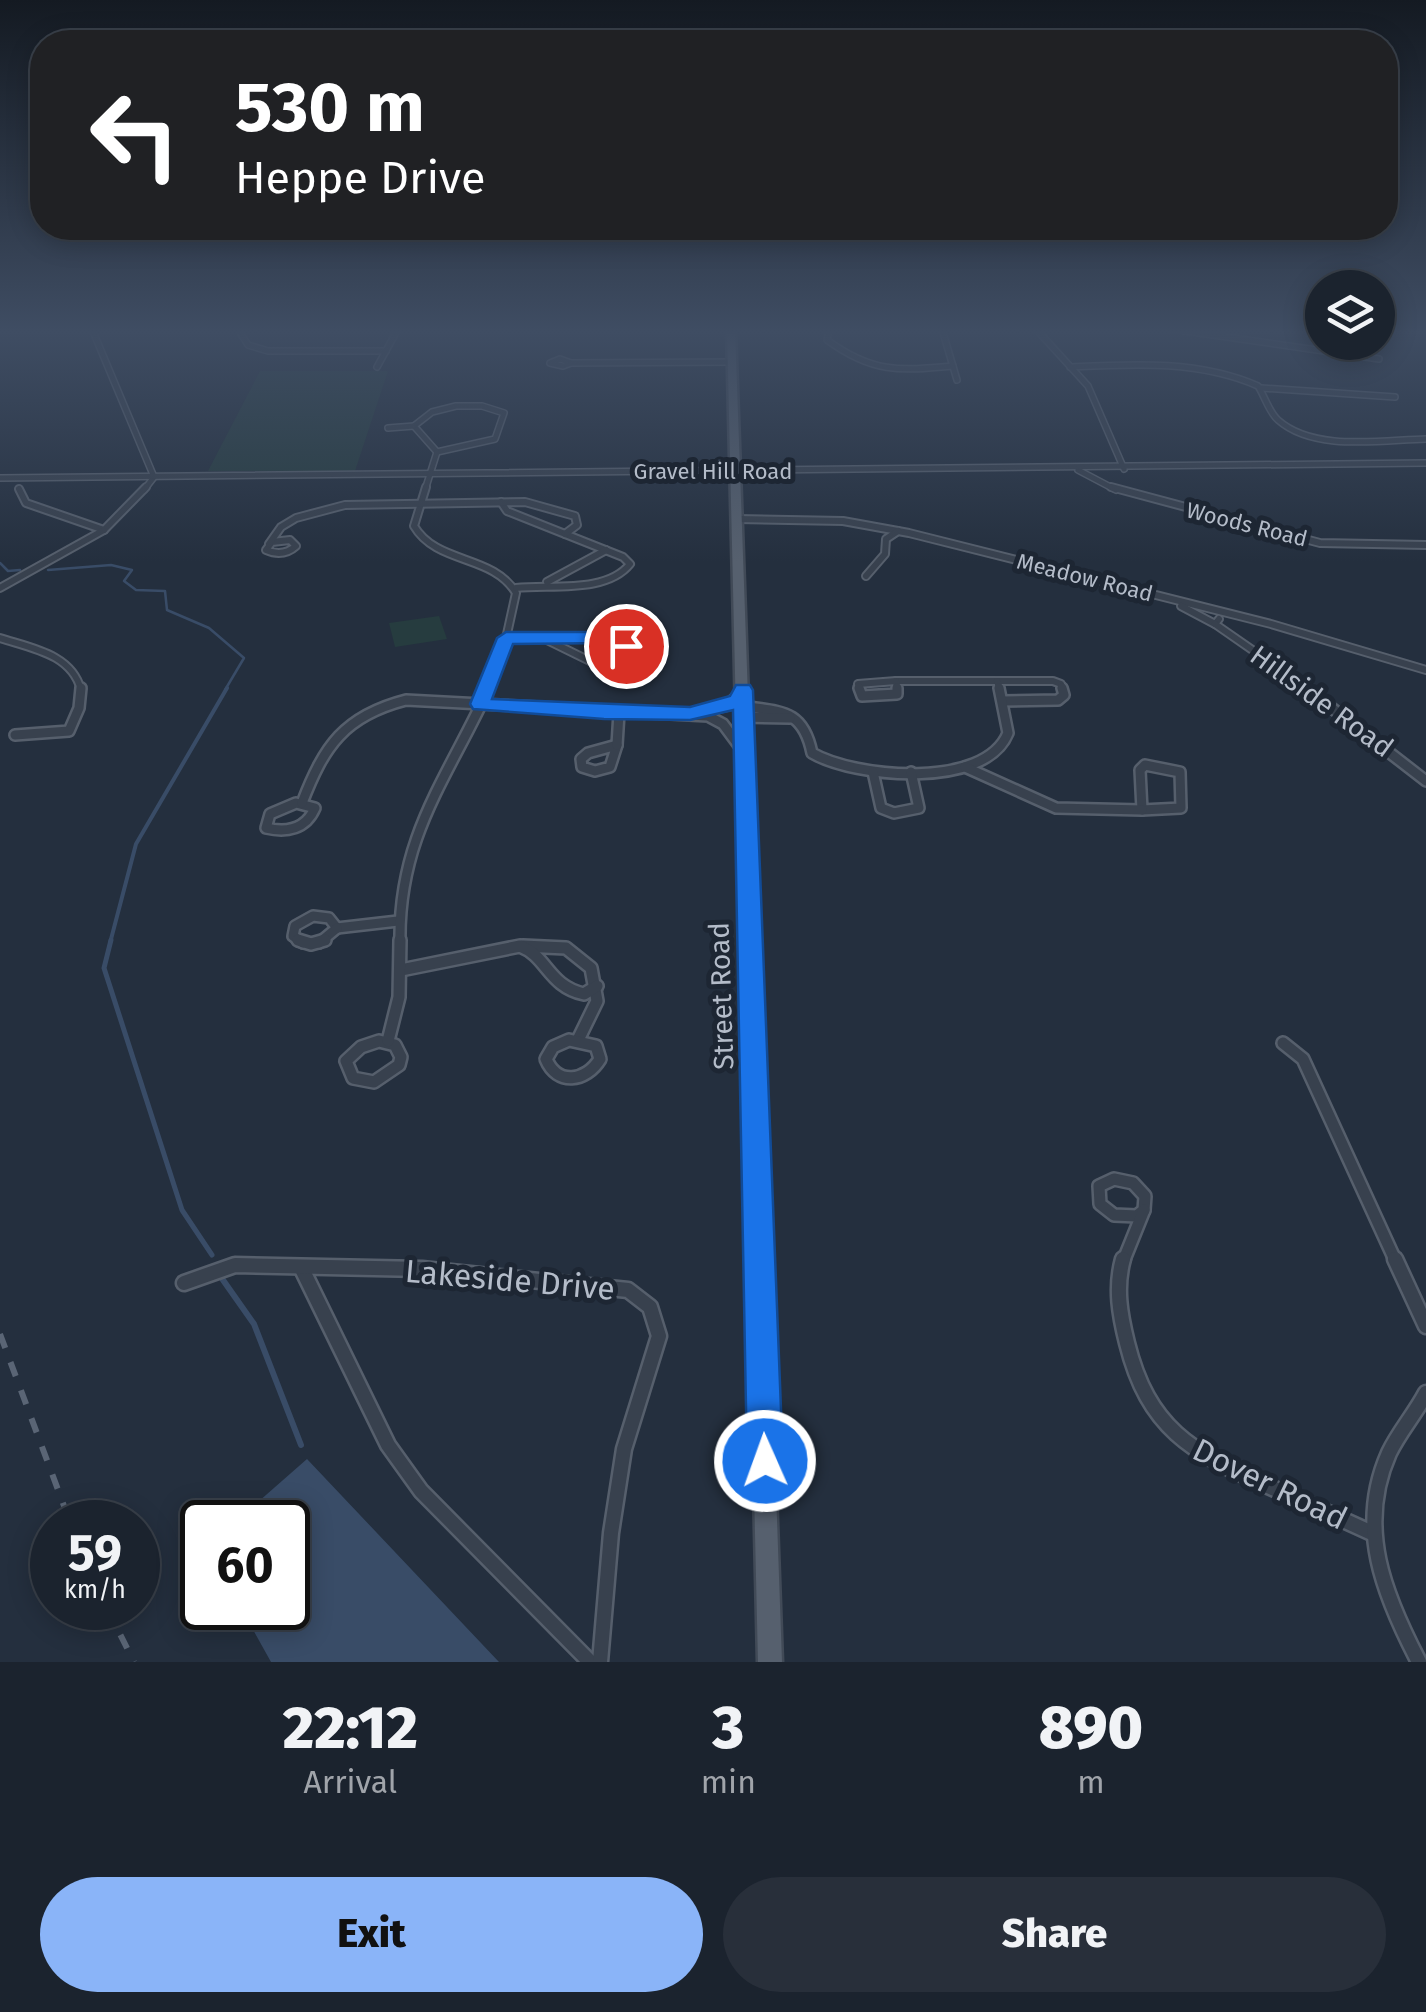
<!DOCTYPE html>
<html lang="en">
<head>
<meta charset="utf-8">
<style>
	body { margin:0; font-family:"Fira Sans",sans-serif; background:#282f3a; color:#f1f3f6; height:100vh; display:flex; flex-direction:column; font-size:38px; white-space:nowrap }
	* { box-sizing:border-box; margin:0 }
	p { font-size:32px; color:#a0a4aa }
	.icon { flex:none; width:55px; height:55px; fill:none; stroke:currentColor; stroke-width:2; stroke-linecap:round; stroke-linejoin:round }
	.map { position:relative; height:1662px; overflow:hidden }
	.sheet { display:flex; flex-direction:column; background:#1b232e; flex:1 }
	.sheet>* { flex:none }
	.banner { position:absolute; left:30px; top:30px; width:1368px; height:210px; border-radius:40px; box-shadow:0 5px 25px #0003,0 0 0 2px #39404a; background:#202124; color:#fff; overflow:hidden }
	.fabs { position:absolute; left:1305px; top:270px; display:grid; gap:20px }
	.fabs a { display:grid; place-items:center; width:90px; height:90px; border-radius:50%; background:#1b232e; box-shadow:0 5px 25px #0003,0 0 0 2px #39404a; font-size:50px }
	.speed { position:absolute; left:30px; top:1500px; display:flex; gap:20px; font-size:50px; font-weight:700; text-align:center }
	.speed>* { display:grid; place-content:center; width:130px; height:130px; border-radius:50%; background:#1b232e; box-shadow:0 5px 25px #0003,0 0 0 2px #39404a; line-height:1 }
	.speed small { font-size:25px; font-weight:400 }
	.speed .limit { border:5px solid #111; border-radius:15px; background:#fff; color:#111 }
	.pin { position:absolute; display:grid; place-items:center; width:85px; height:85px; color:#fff; margin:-42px; border:5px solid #fff; border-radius:50%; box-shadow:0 2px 10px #0007 }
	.me { position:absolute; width:110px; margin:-55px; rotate:358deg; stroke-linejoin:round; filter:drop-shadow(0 0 8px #0008) }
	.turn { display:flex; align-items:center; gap:35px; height:210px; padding:0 40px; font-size:45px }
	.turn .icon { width:130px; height:130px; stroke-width:2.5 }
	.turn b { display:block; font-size:70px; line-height:85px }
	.eta { display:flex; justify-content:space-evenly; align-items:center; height:170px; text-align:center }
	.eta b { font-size:60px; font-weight:800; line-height:70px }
	.action { display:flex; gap:20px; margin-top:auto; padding:20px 40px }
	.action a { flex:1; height:115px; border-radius:60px; background:#8ab4f8; color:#111; font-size:40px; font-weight:800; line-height:115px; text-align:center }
	.action a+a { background:#282f3a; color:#f1f3f6 }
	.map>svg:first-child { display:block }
</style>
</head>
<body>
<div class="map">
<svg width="1426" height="1662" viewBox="0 0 1426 1662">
	<rect width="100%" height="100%" fill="#242f3e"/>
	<g fill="#263c3f">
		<polygon points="260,371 388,371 355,471 208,471"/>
		<polygon points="439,616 447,639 395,647 389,623"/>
	</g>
	<polygon fill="#394c67" points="307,1459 499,1662 271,1662 241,1608 288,1608 288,1522 235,1522"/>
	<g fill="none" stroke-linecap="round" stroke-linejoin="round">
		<g stroke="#394c67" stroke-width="2.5">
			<polyline points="0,563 8,571 20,570"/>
			<polyline points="48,570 111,565 132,570 124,581 136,590 165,591 167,610 209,628 244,658 225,690"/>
		</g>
		<polyline stroke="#394c67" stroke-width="4" points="110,943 136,844 227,688"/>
		<polyline stroke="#394c67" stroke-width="5" points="111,940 104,968 182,1210 212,1255"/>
		<polyline stroke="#394c67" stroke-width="6" points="223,1280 254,1324 301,1445"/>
		<defs>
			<g id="minor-far4">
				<polyline points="92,329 154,477 144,490"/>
				<polyline points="238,329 248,345 268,351 386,351"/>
				<path d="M829,329L827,340C872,373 899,371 953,366"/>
				<polyline points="942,329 957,380"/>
				<polyline points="1036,329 1088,386 1124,469"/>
				<polyline points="1171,329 1379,359"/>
				<polygon points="560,359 571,363 563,366 550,363"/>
				<polyline points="571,363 733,362"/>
				<polyline points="377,367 398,329"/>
				<path d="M1070,367C1133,364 1199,360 1258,386C1265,397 1269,412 1278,420C1314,452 1382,440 1426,439"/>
				<polyline points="1261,388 1395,397"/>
				<polygon points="456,406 482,406 504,413 495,439 437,452 414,426 432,412"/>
				<polyline points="388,428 414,426"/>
				<polyline points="1078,470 1116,490"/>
				<polyline points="0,478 1426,463"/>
				<polyline points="425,490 437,452"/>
			</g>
			<g id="minor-far3">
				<path d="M426,487L414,526C437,565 493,554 516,593L505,643L488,690"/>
				<polyline points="1111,487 1320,543 1426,545"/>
				<polyline points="19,489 26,503 104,530"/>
				<path d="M501,502L507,511L623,557L630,564C606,594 550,584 516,588"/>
				<polyline points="737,519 843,521 909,533 1271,624 1426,670"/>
				<path d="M290,540L296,546C287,554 277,555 266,550L272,542Z"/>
				<polyline points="269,544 281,527 296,518 345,505 525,502 575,516 577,525 565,534"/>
				<polyline points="866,576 885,554 886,539 898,531"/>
				<polyline points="547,582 606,550"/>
				<polyline points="0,588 104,530 146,487"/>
				<polyline points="1181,606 1215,624 1219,619"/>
				<polyline points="1215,624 1310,690"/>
				<path d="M0,638C31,648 72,654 81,690"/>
				<polyline points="506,638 543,638"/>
				<polygon points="543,638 612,638 626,646 615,658 596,664"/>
				<polyline points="896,681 1053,681 1061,684 1063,690"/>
				<polyline points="997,681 1000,690"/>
				<polyline points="860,690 858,684 896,681 897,690"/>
			</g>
			<g id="minor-far2">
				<polyline points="859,688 862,696 897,694 897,688"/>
				<polyline points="1306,688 1426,781"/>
				<polyline points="1003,701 1058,700 1064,695 1062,688"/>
				<path d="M742,706C781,712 803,709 812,753C855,778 985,790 1008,733L999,688"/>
				<polyline points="698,712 728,705 741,693"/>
				<polyline points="743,717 790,718"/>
				<polyline points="15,735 69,731 79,708 81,688"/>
				<polygon points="617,745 610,767 595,771 582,767 581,759 588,753"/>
				<polyline points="617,745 619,713"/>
				<polygon points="1145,765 1180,772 1181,808 1142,810 1140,770"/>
				<polyline points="965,767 1056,808 1142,810"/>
				<polyline points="873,772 881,808 894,813 919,808 911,772"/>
				<path d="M296,803L315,808C306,829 287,833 266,828L270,814Z"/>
				<path d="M302,803C324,746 344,716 406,700L708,716L723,724L743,751"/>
				<polyline points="337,928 398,921"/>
				<polyline points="303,943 293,936 295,926 313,916 329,918 337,928"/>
				<polyline points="319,943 337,928"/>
				<path d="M400,943C398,837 447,779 489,688"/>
			</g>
			<g id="minor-far1">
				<polyline points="298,940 311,944 325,940"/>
				<polyline points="523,946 566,948 591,968 597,1001 578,1040"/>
				<path d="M401,970L520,946C547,956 548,986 584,994L597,986"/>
				<path d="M569,1040L596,1046L600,1059C586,1082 557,1086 546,1059L553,1047Z"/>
				<polygon points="379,1041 395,1045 401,1057 399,1065 374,1082 353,1078 346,1061 361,1047"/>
				<polyline points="388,1041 399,997 400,940"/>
				<polyline points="1283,1043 1303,1059 1396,1262"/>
				<polygon points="1114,1179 1133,1183 1145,1196 1144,1210 1137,1216 1114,1215 1100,1204 1099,1186"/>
				<polyline points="1123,1262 1144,1210"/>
			</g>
			<g id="minor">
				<path d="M1123,1259C1115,1288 1120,1315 1127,1343C1148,1428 1191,1452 1266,1485C1301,1501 1337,1517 1372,1533"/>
				<polyline points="1395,1259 1426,1326"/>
				<polyline points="301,1267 388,1445 421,1491 590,1662"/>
				<polyline points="184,1283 235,1265 422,1269 628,1290 650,1307 659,1336 624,1449 611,1533 600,1662"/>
				<path d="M1419,1662C1384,1595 1356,1527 1389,1453C1399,1432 1415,1414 1426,1393"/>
			</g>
			<polygon id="primary" points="727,329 735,329 782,1662 758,1662"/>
		</defs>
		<use href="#minor-far4" stroke="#565f6c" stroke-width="8"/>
		<use href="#minor-far3" stroke="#565f6c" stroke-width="10"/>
		<use href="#minor-far2" stroke="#565f6c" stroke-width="14"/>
		<use href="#minor-far1" stroke="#565f6c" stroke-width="16"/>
		<use href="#minor" stroke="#565f6c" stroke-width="19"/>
		<use href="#primary" stroke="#414a57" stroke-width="5"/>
		<use href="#minor-far4" stroke="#38414e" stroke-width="5"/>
		<use href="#minor-far3" stroke="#38414e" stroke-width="6"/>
		<use href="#minor-far2" stroke="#38414e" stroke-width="9"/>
		<use href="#minor-far1" stroke="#38414e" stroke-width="11"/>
		<use href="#minor" stroke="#38414e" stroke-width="14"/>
		<use href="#primary" fill="#56606e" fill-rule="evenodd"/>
		<g stroke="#5a6575" stroke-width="6" stroke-dasharray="15 15" stroke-linecap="butt">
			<polyline points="0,1334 70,1522"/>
			<polyline points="107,1608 134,1662"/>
		</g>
	</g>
	<linearGradient id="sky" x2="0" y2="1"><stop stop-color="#141a22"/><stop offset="0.59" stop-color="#3f4d63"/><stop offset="1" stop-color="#3f4d63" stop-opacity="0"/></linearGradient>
	<rect width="1426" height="562" fill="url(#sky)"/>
	<polygon fill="#1a73e8" stroke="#114b97" stroke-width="2.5" points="506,632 612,632 635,646 626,652 608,643 513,644 492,699 690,707 730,696 736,685 750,685 753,690 783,1461 777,1473 765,1478 752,1473 747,1461 733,710 690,720 604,719 473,709 470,704 497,638"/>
	<g text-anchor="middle" stroke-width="10" stroke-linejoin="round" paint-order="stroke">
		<g font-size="22" fill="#b4bcc9" stroke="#1d2633">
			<text x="713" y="479">Gravel Hill Road</text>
			<text transform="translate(1247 524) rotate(14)" y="8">Woods Road</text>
			<text transform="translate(1085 577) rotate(14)" y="8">Meadow Road</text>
		</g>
		<g font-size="28" fill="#b4bcc9" stroke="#1d2633">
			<text transform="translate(1322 701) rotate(36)" y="10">Hillside Road</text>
			<text transform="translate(721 996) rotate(-92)" y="10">Street Road</text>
		</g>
		<g font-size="32" fill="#b4bcc9" stroke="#1d2633">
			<text transform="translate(510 1280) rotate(5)" y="11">Lakeside Drive</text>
			<text transform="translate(1270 1484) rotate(26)" y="11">Dover Road</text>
		</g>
	</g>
</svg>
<div class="fabs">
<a><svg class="icon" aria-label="layers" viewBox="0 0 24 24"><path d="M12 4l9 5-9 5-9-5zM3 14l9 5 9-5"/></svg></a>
</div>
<div class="speed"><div>59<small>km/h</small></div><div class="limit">60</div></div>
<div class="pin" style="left:626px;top:646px;background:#d93025"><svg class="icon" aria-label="arrive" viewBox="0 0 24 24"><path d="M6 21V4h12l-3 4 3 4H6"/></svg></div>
<svg class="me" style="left:765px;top:1461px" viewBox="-20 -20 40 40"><circle r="17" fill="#1a73e8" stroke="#fff" stroke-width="3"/><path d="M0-11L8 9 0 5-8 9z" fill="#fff"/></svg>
<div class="banner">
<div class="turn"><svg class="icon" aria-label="left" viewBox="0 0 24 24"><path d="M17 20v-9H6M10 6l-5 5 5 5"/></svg><div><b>530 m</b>Heppe Drive</div></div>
</div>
</div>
<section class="sheet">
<div class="eta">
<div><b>22:12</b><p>Arrival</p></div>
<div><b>3</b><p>min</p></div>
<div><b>890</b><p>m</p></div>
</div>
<div class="action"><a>Exit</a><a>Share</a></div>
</section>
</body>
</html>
